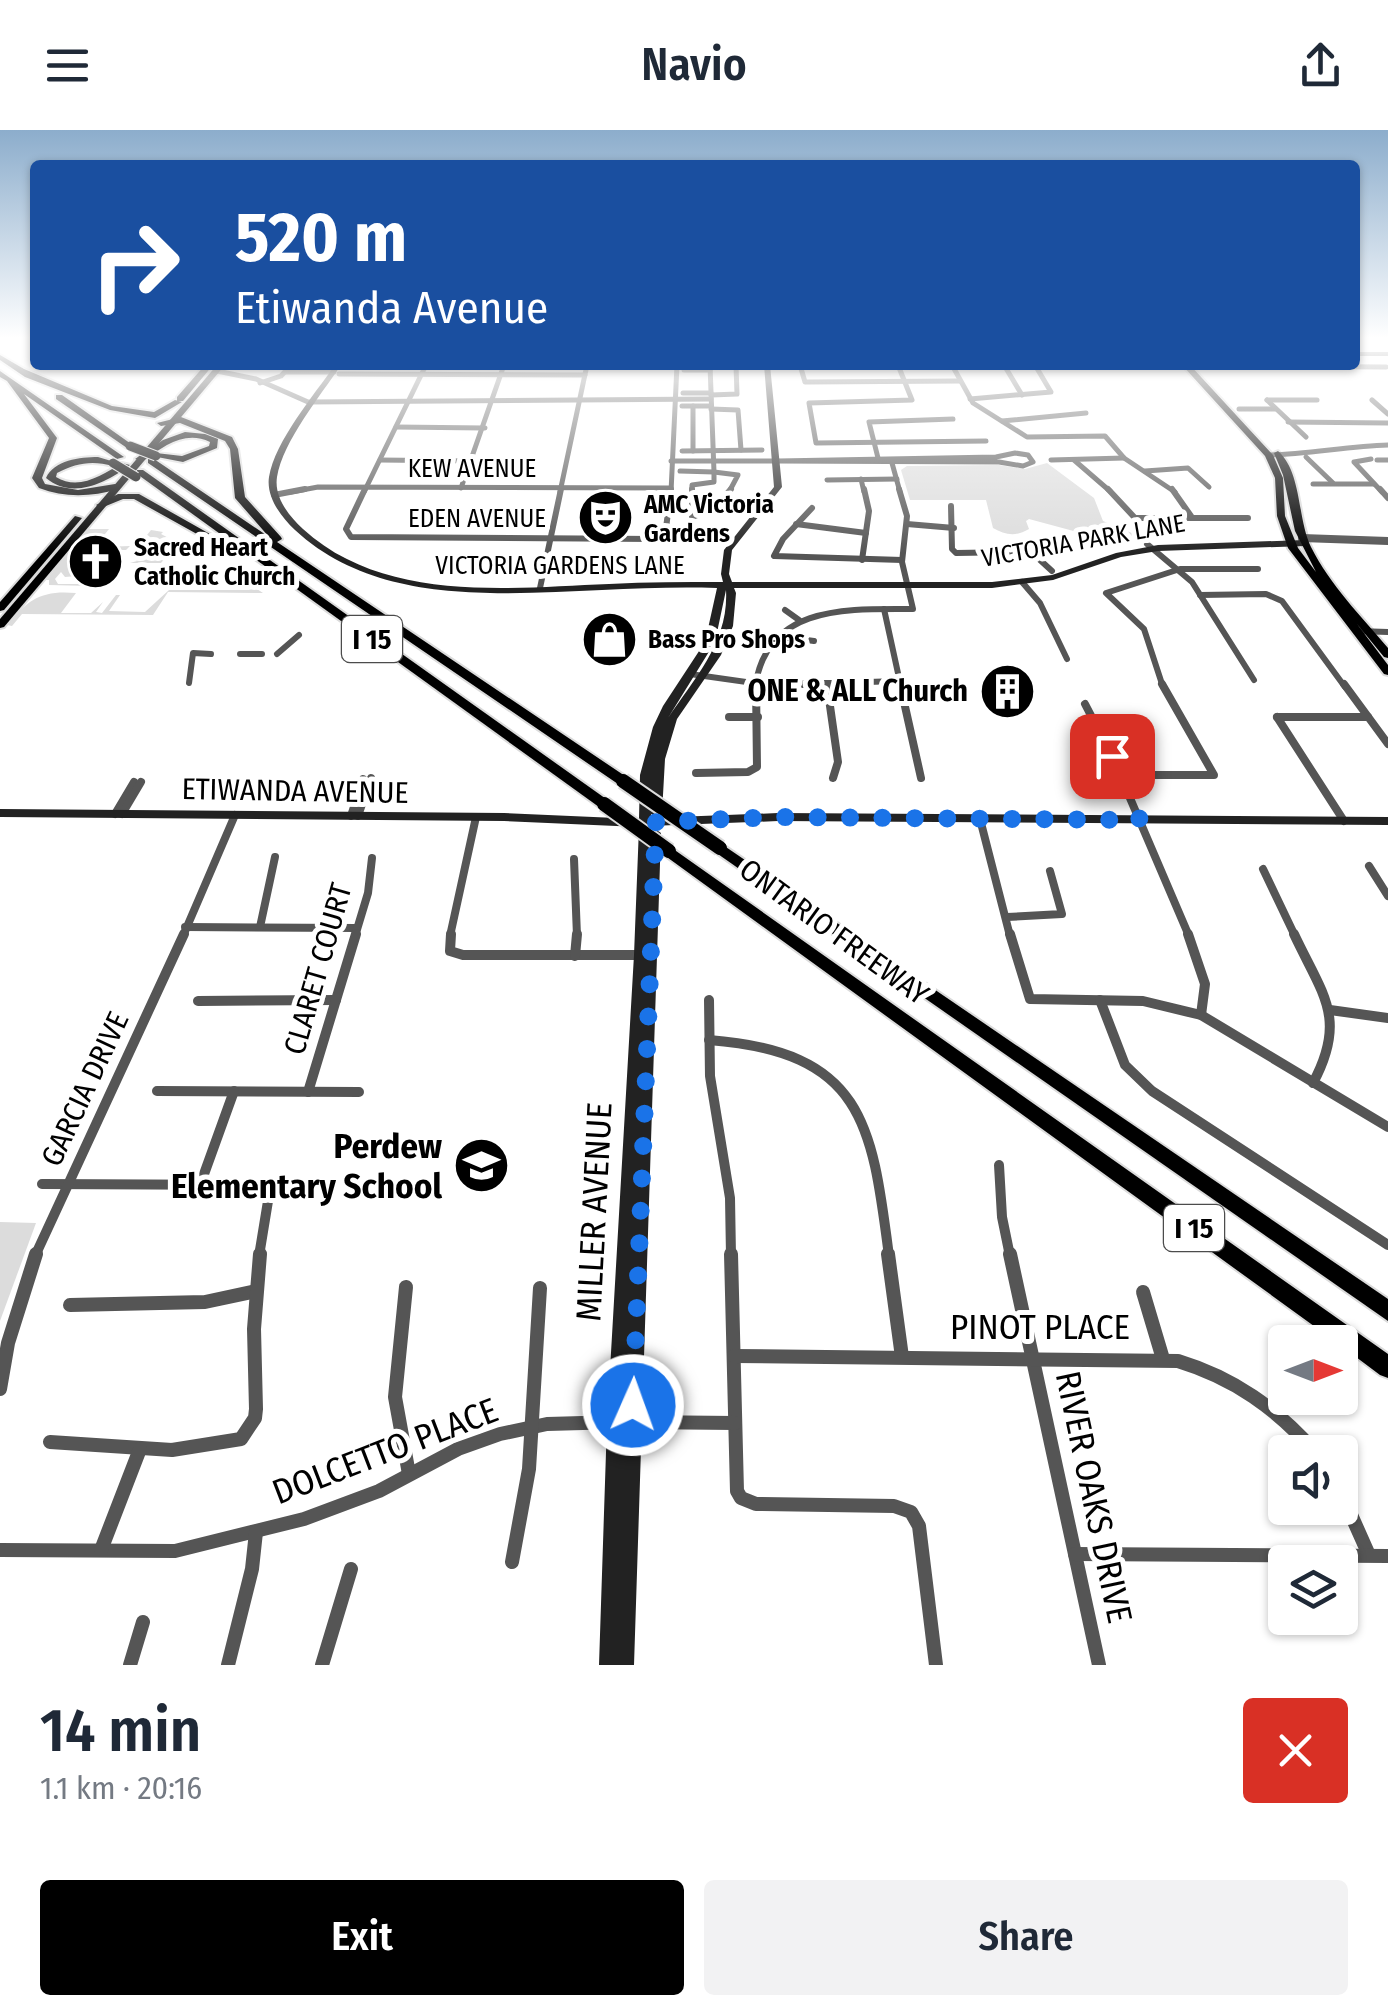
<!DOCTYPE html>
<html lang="en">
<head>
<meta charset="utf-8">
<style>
	body { margin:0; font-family:"Fira Sans Condensed",sans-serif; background:#f2f2f3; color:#1f2937; height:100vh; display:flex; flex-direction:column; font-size:38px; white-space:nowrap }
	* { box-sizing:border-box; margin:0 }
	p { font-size:32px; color:#747a83 }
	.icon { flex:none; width:55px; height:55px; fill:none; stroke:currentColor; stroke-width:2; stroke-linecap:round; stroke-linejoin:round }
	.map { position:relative; height:1535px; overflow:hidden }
	.side { display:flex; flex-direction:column; background:#fff; flex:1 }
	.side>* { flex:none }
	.top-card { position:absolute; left:30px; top:30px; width:1330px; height:210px; border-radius:10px; box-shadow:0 2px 8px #0004; background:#1a4fa0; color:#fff; overflow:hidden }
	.needle { width:65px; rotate:90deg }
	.buttons { position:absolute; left:1268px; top:1195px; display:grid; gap:20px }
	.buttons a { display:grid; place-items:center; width:90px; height:90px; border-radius:10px; background:#fff; box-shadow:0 2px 8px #0004; font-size:50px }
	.pin { position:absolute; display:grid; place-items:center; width:85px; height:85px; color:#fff; margin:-42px; border-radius:20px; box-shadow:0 5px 15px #0006 }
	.me { position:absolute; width:110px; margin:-55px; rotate:2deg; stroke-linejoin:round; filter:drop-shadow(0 0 8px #0008) }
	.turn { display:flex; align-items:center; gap:35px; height:210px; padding:0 40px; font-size:45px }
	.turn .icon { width:130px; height:130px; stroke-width:2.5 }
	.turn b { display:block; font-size:70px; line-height:85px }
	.round { display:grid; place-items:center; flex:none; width:105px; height:105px; border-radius:10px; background:#f2f2f3 }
	.summary { display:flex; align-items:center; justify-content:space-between; height:170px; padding:0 40px }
	h1 { font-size:60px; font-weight:600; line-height:75px }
	.action { display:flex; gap:20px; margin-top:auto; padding:20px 40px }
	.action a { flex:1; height:115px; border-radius:10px; background:#000; color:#fff; font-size:40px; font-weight:600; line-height:115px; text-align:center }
	.action a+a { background:#f2f2f3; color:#1f2937 }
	header { display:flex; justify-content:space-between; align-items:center; height:130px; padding:0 40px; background:#fff; font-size:45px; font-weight:600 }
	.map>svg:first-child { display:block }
</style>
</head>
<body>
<header><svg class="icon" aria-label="menu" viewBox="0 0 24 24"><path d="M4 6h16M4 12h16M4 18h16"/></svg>Navio<svg class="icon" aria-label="share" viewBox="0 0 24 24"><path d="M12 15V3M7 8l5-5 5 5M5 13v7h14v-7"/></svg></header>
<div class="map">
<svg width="1388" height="1535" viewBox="0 0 1388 1535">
	<rect width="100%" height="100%" fill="#fff"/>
	<g fill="#dcdcdc">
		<path d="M1047,333L1094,368L1103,391L1146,409L1118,413L1029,389L1026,391L1029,399C1016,407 1005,405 993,398L986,370H910L901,340L907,336L999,335L1025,339Z"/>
		<path d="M88,399H109L97,414L101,417L130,416L126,420C103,420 92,417 73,432L72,439L78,440L77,444L92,441L88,445L65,447L61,442L55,449L58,454H83L93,442H102L91,456L49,455V450H46Z"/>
		<polygon points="151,400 163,402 161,404 178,413 161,433 130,433 137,431 133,428 135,420"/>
		<path d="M248,453L263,463L168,462L153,485L22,484L12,496L7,495C28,469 42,460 76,463L61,483H91L103,472L96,482L102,483L116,465H120L109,481L145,482L169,460H237Z"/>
		<polygon points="0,1092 36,1093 0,1191"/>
	</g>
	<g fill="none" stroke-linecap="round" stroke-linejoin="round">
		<defs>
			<g id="primary">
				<polygon points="205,235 213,235 183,271 177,271 177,267"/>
				<polygon points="217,235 225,235 4,497 0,498 0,489"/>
				<path d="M1182,235H1190L1273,325L1283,348L1285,386L1298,418L1316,442L1295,401L1283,345L1274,323L1278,321C1302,342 1297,388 1311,417C1330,455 1361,486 1388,518V528L1384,527L1357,494L1388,535V545L1384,544L1288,418L1277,386L1275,348L1265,326Z"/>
				<polygon points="75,386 82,388 4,480 0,481 0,472"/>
			</g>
			<g id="motorway">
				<polygon points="0,225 24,239 112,276 154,282 175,270 182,272 155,288 110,280 25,247 0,230"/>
				<path d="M0,241L124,327L117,329L24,264L57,308L42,348L45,354L78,360L115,354L120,357L118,359C91,367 65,368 39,358L32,348L49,308L7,251L0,247Z"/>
				<polygon points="56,265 62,265 134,316 127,318 56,269"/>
				<polygon points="181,287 232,307 238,319 245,367 281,407 282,409 277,412 628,648 630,651 628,654 618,654 148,333 148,329 154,329 269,407 235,368 230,319 225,311 180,293 161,296 157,293"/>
				<path d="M185,302L205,304L218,309L217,318L183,332L152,326L156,323L182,326L209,316L210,312C185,300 164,316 143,331L135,329L163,310Z"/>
				<path d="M98,327L118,333L113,336C92,330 76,333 57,343L56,347C79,361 102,345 122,333L130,335C106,353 72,370 46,348C54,330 80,327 98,327Z"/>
				<polygon points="137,340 143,340 609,671 611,674 609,677 599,677 137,344"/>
				<polygon points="118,364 139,364 240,421 231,423 134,369 123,369 101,378 96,375"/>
				<polygon points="720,713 1388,1169 1388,1191 715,722 713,718"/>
				<polygon points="669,716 1388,1224 1388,1248 1380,1245 1340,1215 1340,1212 1336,1212 664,725 662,721"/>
			</g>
		</defs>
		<use href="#primary" stroke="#dbdbdb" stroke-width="4"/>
		<use href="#motorway" stroke="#dbdbdb" stroke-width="4"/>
		<g stroke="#555" stroke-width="5">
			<polyline points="710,235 714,342"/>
			<polyline points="804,235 800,235 805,252 960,251"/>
			<polyline points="898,235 912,270 809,273 816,313 986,311"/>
			<polyline points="952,235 973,273 1027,307 1105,306 1124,328 1175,362"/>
			<polyline points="1004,235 1022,265"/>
			<polyline points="1233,236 1386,237"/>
			<polyline points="684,240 710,240"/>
			<polyline points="217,241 256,249 308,272 711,269"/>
			<polyline points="286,242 334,242"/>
			<polyline points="339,244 585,245"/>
			<polyline points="260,253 281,246 291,235"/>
			<polyline points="683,263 711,263"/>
			<polyline points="711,265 737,264 736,235"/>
			<polyline points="970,269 1051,262 1035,235"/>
			<polyline points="1267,270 1306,307"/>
			<polyline points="1267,270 1317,270"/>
			<polyline points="1372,270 1388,284"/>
			<polyline points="682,276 711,276"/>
			<polyline points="693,276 693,321"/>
			<polyline points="711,279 738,280 741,320"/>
			<polyline points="1239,279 1275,279"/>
			<polyline points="1002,291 1086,283"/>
			<polyline points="1288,292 1388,293"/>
			<polyline points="396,297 485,298"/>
			<polyline points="682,321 762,320"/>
			<polygon points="1015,323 1028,325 1033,332 1023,336 999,332 778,331 996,327"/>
			<path d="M1269,325C1310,324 1348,316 1388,315"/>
			<polyline points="1306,327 1333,353"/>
			<polyline points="878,328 869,292 953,289"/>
			<polyline points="1371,329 1354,332 1382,362"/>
			<polyline points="380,330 473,331"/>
			<polyline points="1051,330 1124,328"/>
			<polyline points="1074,330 1111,362"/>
			<polyline points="1377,330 1388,330"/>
			<polyline points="671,331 778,331"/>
			<polyline points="892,333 900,362"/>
			<polyline points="680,341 714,342"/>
			<polyline points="1145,341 1188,338 1209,357"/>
			<polyline points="714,342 738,345 729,362"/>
			<polyline points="861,349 864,362"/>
			<polyline points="827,350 897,349"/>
			<polyline points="1313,354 1374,354"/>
			<polyline points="461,358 504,235"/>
			<polyline points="291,362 318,357 670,358"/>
			<polyline points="364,362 426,235"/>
			<polyline points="560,362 587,235"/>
			<polyline points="671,362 677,235"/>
			<polyline points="692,362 692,355 714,352 714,342"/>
		</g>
		<g stroke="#555" stroke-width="6">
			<polyline points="365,359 346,399 351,407 654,409 665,406 671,359"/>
			<polyline points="692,359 692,387 714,379 731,359"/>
			<polyline points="1108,359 1135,388 1248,388"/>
			<polyline points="1172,359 1191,386"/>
			<polyline points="1380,359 1388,368"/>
			<polyline points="274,365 305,359"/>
			<polyline points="951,376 952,419 956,423 1016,422 1064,406"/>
			<polyline points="812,378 783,409 774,426 902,430"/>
			<polyline points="796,394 866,403"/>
			<polyline points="907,394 954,398"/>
			<polyline points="1147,414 1192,452 1254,550"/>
			<polyline points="1028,419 1052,441"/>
			<polyline points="862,430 869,381 864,359"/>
			<polyline points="1022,452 1040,473 1067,529"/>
			<polyline points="540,458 561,359"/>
			<polyline points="1200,465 1266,464 1282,471 1345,557"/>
			<polyline points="884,479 901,557"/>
			<polyline points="785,480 799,490"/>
			<polyline points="1357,501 1388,502"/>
			<polyline points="777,506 814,511"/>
			<polyline points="240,524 262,524"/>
			<polyline points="277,524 299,505"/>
			<polyline points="690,544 768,555 900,551"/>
			<polyline points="189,553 193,523 211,524"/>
			<path d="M755,557C767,474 848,479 913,479L902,432L907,386L899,359"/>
			<polyline points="1163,557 1144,499 1106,463 1180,439 1258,439"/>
		</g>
		<g stroke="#555" stroke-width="8">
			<polyline points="753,554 833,554"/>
			<polyline points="900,554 921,648"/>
			<polyline points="1344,554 1388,614"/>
			<polyline points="827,555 838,632 833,648"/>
			<polyline points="1085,574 1112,626 1189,806"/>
			<polyline points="729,587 758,587"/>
			<polyline points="1277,587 1344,691"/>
			<polyline points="1277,587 1368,587"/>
			<polyline points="696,643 748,642 757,637 756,554"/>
			<polyline points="1120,645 1214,645 1162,554"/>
			<polyline points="115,684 134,652"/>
			<polyline points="122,684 141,652"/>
			<polyline points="351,686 363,649"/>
			<polyline points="358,686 371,648"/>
			<polyline points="980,689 1010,806"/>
			<polyline points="574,729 577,806"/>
			<polyline points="1369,736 1388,766"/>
			<polyline points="1263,739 1295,806"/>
			<polyline points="1007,787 1062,784 1050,741"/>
			<polyline points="185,797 357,798"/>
			<polyline points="260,797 275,727"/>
			<polyline points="183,806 235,685"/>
			<polyline points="355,806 368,763 372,728"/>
			<polyline points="450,806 476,687"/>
		</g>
		<g stroke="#555" stroke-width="10">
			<polyline points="451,804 450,821 463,825 646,825"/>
			<polyline points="1010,804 1030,869 1143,871 1201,885 1388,997"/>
			<polyline points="1188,804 1205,854 1201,885"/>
			<path d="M1294,804C1322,864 1348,888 1313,953"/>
			<polyline points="575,826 577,804"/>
			<polyline points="709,870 710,946 730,1068 731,1126"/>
			<polyline points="1100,870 1125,935 1152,961 1388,1115"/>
			<polyline points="198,871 336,870"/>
			<polyline points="1330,880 1388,888"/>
			<path d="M709,910C864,922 872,994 889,1126"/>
			<polyline points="157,961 359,962"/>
			<polyline points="308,962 356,804"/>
			<polyline points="999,1035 1002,1087 1010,1126"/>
			<polyline points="42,1054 262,1055 269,1065 259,1126"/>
			<polyline points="199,1058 234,961"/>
			<polyline points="35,1126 184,804"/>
		</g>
		<g stroke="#555" stroke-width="14">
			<polyline points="731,1124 737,1361 741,1368 756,1374 894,1376 911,1382 919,1396 936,1535"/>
			<polyline points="888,1124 902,1227"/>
			<polyline points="1010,1124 1099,1535"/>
			<polyline points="406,1157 395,1267 409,1344"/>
			<polyline points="1143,1162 1163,1229"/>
			<polyline points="70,1175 205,1172 256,1161"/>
			<path d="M734,1226L1178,1231C1234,1248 1276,1278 1315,1322"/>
			<polyline points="0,1259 8,1213 36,1124"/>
			<polyline points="634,1292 735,1293"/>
			<polyline points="50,1312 172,1320 241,1309 255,1288 256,1279 254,1199 260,1124"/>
			<polyline points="1340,1360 1369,1425"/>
			<polyline points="0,1420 175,1421 304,1389 379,1361 458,1319 500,1304 547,1294 619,1292"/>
			<polyline points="101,1420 140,1319"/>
			<polyline points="1075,1424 1388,1426"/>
			<polyline points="512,1432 529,1339 540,1158"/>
			<polyline points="130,1535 143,1492"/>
			<polyline points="228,1535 252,1439 256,1402"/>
			<polyline points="322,1535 351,1439"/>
		</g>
		<polyline stroke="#555" stroke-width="8" points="1302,408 1388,411"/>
		<g fill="#222" fill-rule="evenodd">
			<rect x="1355" y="222" width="33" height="4"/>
			<path d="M335,235H341C321,265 283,311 277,347C274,367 288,385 303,399C384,473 508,458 609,454C647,452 685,452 723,452L721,444L724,420L774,357L764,235H770L782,357L732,420L729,444L732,452H992L1052,445L1116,423L1158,415L1305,410L1309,413L1305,416L1158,421L1121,427L1053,450L992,458H734L736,463L733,496L721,525L677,589L665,629L662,683L656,687L651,684V688L778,683L1388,687V695L778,691L650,696V701L655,699L661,703L634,1535H599L607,1292L634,825L639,697L504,691L0,687V679L504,683L639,689L640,645L653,597L663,576L705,512L717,458C679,457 641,458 602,460C500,464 377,476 295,400C281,387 266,367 269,347C275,311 314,265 335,235ZM726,460C729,511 695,548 668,588L715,512Z"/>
		</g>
		<use href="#primary" fill="#000" fill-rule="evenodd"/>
		<use href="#motorway" fill="#000" fill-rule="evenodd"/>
		<defs>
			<g id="motorway-bridge-far1">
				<polyline points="130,316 156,326"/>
				<polyline points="113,333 136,347"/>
			</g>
			<g id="motorway-bridge">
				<polyline points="623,651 720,718"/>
				<polyline points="604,674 669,721"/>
			</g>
		</defs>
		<use href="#motorway-bridge-far1" stroke="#dbdbdb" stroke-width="11" stroke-linecap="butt"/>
		<use href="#motorway-bridge" stroke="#dbdbdb" stroke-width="18" stroke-linecap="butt"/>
		<use href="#motorway-bridge-far1" stroke="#000" stroke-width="9"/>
		<use href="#motorway-bridge" stroke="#000" stroke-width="14"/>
	</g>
	<linearGradient id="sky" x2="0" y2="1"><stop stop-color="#8cadcc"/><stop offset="0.49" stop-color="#fff"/><stop offset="1" stop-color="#fff" stop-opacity="0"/></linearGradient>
	<rect width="1388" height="424" fill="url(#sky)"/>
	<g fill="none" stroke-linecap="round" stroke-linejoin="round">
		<polyline stroke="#1a73e8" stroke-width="18" stroke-dasharray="0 32.4" points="633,1275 656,692 778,687 1140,690 1112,626"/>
	</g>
	<defs>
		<symbol id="theatre-disc" viewBox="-11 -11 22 22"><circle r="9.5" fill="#000" stroke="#fff"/><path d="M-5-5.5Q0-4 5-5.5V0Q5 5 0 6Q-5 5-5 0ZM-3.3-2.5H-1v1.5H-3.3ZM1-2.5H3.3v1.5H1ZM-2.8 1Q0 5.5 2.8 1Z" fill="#fff"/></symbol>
		<symbol id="church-disc" viewBox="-11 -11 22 22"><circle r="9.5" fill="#000" stroke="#fff"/><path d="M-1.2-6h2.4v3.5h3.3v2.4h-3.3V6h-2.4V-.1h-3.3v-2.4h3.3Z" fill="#fff"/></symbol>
		<symbol id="shop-disc" viewBox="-11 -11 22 22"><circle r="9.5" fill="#000" stroke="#fff"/><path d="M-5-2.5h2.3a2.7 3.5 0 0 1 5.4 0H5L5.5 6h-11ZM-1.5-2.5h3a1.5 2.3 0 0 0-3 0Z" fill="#fff"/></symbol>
		<symbol id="building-disc" viewBox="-11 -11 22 22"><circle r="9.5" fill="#000" stroke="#fff"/><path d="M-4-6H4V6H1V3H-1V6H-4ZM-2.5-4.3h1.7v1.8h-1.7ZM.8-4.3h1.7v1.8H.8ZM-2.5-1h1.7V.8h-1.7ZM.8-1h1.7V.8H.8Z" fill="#fff"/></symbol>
		<symbol id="school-disc" viewBox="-11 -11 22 22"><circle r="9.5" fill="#000" stroke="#fff"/><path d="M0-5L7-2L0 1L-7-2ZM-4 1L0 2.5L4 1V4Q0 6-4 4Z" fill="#fff"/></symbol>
	</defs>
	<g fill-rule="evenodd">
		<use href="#theatre-disc" x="574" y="356" width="63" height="63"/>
		<use href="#church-disc" x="64" y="400" width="63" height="63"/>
		<use href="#shop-disc" x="578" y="478" width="63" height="63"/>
		<use href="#building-disc" x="976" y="530" width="63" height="63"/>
		<use href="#school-disc" x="450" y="1004" width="63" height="63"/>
	</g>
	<g text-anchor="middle" stroke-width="10" stroke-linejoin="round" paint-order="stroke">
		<g font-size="25" fill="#000" stroke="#fff">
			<text x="472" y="347">KEW AVENUE</text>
			<text x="477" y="397">EDEN AVENUE</text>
			<text transform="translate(1083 410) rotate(-10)" y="9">VICTORIA PARK LANE</text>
			<text x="560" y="444">VICTORIA GARDENS LANE</text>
		</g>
		<g font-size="25" font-weight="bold" fill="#000" stroke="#fff" text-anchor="start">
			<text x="644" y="383">AMC Victoria<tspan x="644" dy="29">Gardens</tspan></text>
			<text x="134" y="426">Sacred Heart<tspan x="134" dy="29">Catholic Church</tspan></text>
			<text x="648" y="518">Bass Pro Shops</text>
		</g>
		<g fill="#fff" stroke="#4c4c4c" stroke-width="2.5">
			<rect x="342" y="486" width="60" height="46" rx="8"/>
			<rect x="1164" y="1075" width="60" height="46" rx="8"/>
		</g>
		<g font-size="28" font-weight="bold" fill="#000">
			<text x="372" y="519">I 15</text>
			<text x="1194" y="1108">I 15</text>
		</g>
		<g font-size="30" font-weight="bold" fill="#000" stroke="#fff" text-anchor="end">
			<text x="968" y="571">ONE &amp; ALL Church</text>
		</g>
		<g font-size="30" fill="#000" stroke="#fff">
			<text transform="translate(295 661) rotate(1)" y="10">ETIWANDA AVENUE</text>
			<text transform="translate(834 802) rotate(36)" y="10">ONTARIO FREEWAY</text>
			<text transform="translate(318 839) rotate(-74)" y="10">CLARET COURT</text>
			<text transform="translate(85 959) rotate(-65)" y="10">GARCIA DRIVE</text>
		</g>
		<g font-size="35" font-weight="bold" fill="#000" stroke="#fff" text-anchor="end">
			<text x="442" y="1028">Perdew<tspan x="442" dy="40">Elementary School</tspan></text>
		</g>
		<g font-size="35" fill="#000" stroke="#fff">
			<text transform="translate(594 1082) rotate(-87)" y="12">MILLER AVENUE</text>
			<text x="1040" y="1209">PINOT PLACE</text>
			<text transform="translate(385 1321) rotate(-21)" y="12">DOLCETTO PLACE</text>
			<text transform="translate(1094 1367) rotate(78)" y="12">RIVER OAKS DRIVE</text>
		</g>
	</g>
</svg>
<div class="buttons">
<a><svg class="needle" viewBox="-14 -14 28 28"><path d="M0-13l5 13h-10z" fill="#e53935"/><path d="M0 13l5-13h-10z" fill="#747a83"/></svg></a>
<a><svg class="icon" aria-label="sound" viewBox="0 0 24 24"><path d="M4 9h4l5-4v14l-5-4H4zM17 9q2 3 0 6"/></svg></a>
<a><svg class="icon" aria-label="layers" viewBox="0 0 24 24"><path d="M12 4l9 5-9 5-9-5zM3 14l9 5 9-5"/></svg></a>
</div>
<div class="pin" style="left:1112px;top:626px;background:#d93025"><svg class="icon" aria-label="arrive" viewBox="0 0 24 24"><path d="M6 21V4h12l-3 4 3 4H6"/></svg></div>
<svg class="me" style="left:633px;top:1275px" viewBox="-20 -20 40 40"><circle r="17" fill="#1a73e8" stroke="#fff" stroke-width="3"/><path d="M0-11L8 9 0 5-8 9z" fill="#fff"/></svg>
<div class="top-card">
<div class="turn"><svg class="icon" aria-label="right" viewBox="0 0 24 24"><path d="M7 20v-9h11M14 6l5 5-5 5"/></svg><div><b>520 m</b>Etiwanda Avenue</div></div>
</div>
</div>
<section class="side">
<div class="summary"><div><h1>14 min</h1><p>1.1 km · 20:16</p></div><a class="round" style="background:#d93025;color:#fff"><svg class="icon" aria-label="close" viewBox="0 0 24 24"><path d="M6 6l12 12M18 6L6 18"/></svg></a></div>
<div class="action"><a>Exit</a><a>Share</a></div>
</section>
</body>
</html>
